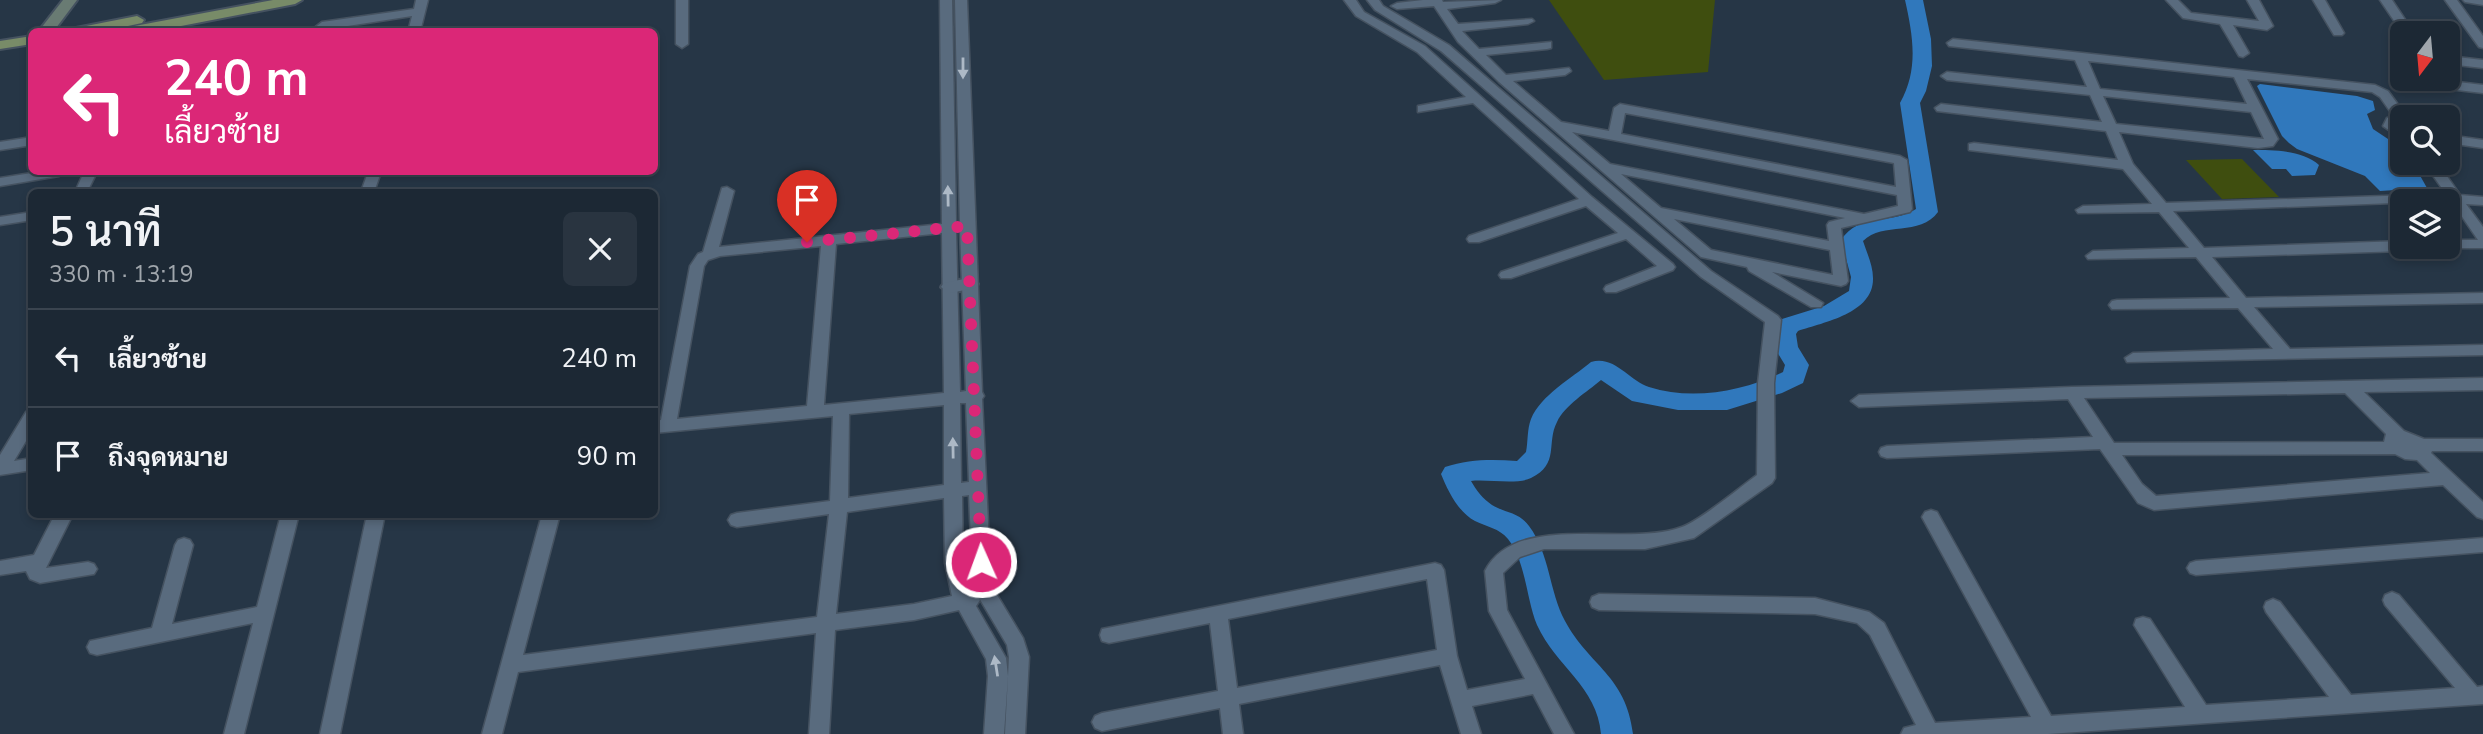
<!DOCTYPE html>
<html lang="th">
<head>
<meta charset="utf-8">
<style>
	body { margin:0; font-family:"Nunito Sans",Sarabun,sans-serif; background:#293440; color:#f1f3f6; height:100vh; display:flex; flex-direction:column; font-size:26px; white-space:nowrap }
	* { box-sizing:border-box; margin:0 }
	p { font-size:23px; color:#a0a6ac }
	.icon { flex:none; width:38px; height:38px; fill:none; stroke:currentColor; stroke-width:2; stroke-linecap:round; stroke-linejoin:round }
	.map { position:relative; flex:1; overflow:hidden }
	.side { position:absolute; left:28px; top:189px; width:630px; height:329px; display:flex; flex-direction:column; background:#1c2834; border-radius:10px; box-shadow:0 4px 10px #0003,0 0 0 2px #3a444f }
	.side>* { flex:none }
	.hud { position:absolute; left:28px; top:28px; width:630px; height:147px; border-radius:10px; box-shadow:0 4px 10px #0003,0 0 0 2px #3a444f; background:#db2777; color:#fff; overflow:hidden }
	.needle { width:46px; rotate:196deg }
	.fabs { position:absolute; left:2390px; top:21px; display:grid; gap:14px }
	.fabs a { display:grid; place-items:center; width:70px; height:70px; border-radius:10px; background:#1c2834; box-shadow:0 4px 10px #0003,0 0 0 2px #3a444f; font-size:35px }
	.pin { position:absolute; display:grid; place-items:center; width:60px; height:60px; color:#fff; margin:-72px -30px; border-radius:50% 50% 50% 0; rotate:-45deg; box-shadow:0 0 7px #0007 }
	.pin .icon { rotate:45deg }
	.me { position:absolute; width:77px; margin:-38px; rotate:358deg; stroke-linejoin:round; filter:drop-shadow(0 0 5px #0008) }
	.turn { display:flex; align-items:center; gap:24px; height:147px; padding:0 21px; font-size:32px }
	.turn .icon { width:91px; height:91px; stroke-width:2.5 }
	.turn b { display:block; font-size:49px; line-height:60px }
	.round { display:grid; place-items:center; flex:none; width:74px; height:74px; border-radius:10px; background:#293440 }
	.summary { display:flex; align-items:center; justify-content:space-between; height:119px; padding:0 21px }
	h1 { font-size:42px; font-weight:600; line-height:52px }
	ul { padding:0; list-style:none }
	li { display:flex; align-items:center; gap:21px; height:98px; padding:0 21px; border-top:2px solid #3a444f }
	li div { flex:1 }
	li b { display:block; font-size:26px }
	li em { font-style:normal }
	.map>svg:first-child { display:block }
</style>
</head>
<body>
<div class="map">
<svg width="2483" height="734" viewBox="0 0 2483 734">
	<rect width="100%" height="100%" fill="#263646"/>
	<g fill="#3f4e0f">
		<polygon points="1549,0 1715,0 1708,72 1604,80"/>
		<polygon points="2242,159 2279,197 2222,199 2186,160"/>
	</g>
	<g fill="#3078bc">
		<polygon points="2260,84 2357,96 2373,101 2375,110 2367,114 2373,129 2403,149 2403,163 2413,163 2427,188 2380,191 2365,176 2297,149 2289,143 2282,136 2257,86"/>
		<path d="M2253,150C2273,150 2303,150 2319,165L2315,175L2292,176L2286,169H2272Z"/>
	</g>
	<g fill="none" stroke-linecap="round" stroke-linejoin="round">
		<path fill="#3078bc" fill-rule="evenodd" d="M1905,0H1923L1931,39L1932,66L1926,91L1920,103L1938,212C1920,237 1883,221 1863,241C1867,253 1873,266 1873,278C1874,313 1825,322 1798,331L1796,334L1798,347L1809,365L1803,383L1782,393L1727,410H1678L1632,401L1601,380C1587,392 1565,405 1557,422C1546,443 1560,464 1531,478C1518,485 1487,479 1471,481C1476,490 1483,499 1492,505C1505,513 1519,512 1529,526C1550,554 1549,591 1565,621C1589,666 1626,675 1633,734H1601C1597,686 1556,667 1537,625C1526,598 1526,562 1508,539C1499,528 1487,527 1475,521C1458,512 1448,491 1441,474L1445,467C1469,459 1492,459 1517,461L1526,452C1528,442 1527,429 1531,419C1541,395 1572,378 1591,362C1615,355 1629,381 1649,387C1693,401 1743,391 1783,372L1785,365L1774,347L1772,333L1782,319L1824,306L1849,291L1851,277L1841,240C1860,212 1891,225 1916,209L1900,103C1919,69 1913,36 1905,0Z"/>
		<defs>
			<g id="minor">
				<polygon points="416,0 428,0 420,32 408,32 412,16 309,32 322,22 414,9"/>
				<polygon points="676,0 688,0 688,44 682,48 676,44"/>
				<path d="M940,0H952L956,223H960L955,0H967L982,392L984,396L982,399L991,585L1023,638L1029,657L1025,734H1005L1009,657L1007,645L978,596L980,600L976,606L1006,658L1008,676L1004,734H984L988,676L986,659L959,610L914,620L835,630L829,734H809L816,633L518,672L502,734H482L542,514H560L523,655L817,617L829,514L737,527L731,525L728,520L731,515L737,513L830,501L833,416L654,433V421L661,420L690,266L698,254L703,252L722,188L727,187L734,191L719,247L942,224ZM960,231L966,391L960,392L956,232ZM942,233L944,393L824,405L836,244ZM821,246L807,406L677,419L704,266L708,260L720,256ZM960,403H966L969,482L961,483ZM944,405V485L848,498L849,414ZM969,495L973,586L977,595L970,593L963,563L962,496ZM944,498L945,563L952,596L914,604L836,614L847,512Z"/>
				<polygon points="1344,0 1356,0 1364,12 1425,46 1592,197 1673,264 1675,267 1673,270 1616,292 1606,292 1604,289 1606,286 1657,266 1626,239 1511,278 1501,278 1499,275 1501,272 1618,233 1586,206 1479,242 1469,242 1467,239 1469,236 1579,199 1473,103 1418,112 1418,106 1466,97 1417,52 1356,16"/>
				<path d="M1367,0H1379L1383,6L1449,45L1711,271L1778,316L1781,320L1774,383L1775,478L1772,483L1694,538L1645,549H1544L1520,557L1503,573L1507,610L1574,734H1554L1533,694L1472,706L1481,734H1461L1440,665L1239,704L1243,734H1223L1220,708L1102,731L1095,728L1092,722L1095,716L1102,713L1218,691L1210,623L1109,643L1102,641L1100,635L1102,629L1435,563L1441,565L1444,570L1457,656L1467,690L1525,679L1489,611L1485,571C1516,510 1627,548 1682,527C1701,520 1739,488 1757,475L1758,383L1765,322L1701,277L1441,51L1375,10ZM1427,579L1437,650L1237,688L1228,619Z"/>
				<path d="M1423,0H1442L1443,2L1501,0L1495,3L1447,9L1458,24L1532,19L1534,21L1528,24L1462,31L1479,49L1551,42V48L1547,49L1486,55L1506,75L1569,68L1571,71L1565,75L1513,81L1561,122L1609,131L1614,108L1620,104L1900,156L1907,160L1912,209L1910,212L1841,228L1848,281L1846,284L1841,286L1772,272L1823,303L1821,307H1811L1749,271L1747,267L1701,257L1499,82L1458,42L1434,6L1397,9L1391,6L1397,3ZM1625,113L1894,163L1896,187L1621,134ZM1572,132L1897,195L1898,206L1864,214L1610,164ZM1621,174L1845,218L1829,222L1827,225L1829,241L1661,208ZM1674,219L1830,250L1833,275L1711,250Z"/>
				<polygon points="2166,0 2178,0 2191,13 2259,21 2247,0 2259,0 2273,26 2267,30 2233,25 2249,53 2243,57 2239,56 2220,24 2183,18"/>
				<polygon points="2313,0 2325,0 2344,33 2342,35 2334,35"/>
				<polygon points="2380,0 2392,0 2414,33 2403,34"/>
				<polygon points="2445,0 2457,0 2483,36 2483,48 2479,47"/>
				<polygon points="2463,0 2483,0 2483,5 2465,2"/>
				<path d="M1953,39L2375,85L2388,91L2407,117H2403V124L2396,125L2403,130V140L2383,126L2387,118L2394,117L2380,97L2372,92L2247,79L2278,139L2273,146L2258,148L2119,132L2133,164L2166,203L2446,194L2424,163H2438L2460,195L2483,197V205L2466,204L2483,227V248H2443L2448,247V240H2478L2452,202L2448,201L2173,211L2204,248L2403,241V247H2410L2403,251L2212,257L2246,298L2483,293V303L2254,307L2290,349L2483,345V355L2127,362L2125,358L2133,353L2273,349L2238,308L2112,309L2109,305L2112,301L2117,300L2230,298L2196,257L2088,259L2086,256L2093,251L2189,248L2159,212L2078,213L2076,210L2083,206L2152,204L2123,169L1969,150V144L1974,143L2118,160L2106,131L1937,111L1935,108L1941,104L2102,122L2090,95L1947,80L1941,76L1947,72L2087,87L2075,60L1949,46L1947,43ZM2088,61L2234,77L2247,104L2100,89ZM2103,96L2251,112L2264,139L2116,124Z"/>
				<polygon points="2448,56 2483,60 2483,68 2448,64"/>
				<polygon points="2433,79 2483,85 2483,93 2440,88"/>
				<polygon points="2448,135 2483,140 2483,148 2448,143"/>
				<polygon points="32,137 32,145 0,150 0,142"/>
				<polygon points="38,172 66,172 59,176 0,186 0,178"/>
				<polygon points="84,172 97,172 87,192 75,192"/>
				<polygon points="368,172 381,172 374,192 361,192"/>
				<polygon points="32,212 32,220 0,225 0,217"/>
				<path d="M2483,378V390L2364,392L2404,431L2424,439H2483V451H2432L2431,453L2483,502V519L2477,517L2443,485L2154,510L2138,503L2100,449L1887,458L1881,456L1879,452L1881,448L1887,446L2093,437L2068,399L1859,407L1851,401L1859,395L2072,387ZM2345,393L2386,434L2384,442L2114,443L2084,398ZM2395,454L2405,459L2417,460L2430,473L2156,496L2142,484L2122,455Z"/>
				<polygon points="32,410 32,431 14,461 32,458 32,470 0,475 0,455 26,412"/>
				<polygon points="1931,510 1937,512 2051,716 2185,707 2134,625 2136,619 2143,617 2150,619 2206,705 2329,697 2266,612 2264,607 2266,602 2273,599 2280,602 2351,695 2455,688 2385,605 2383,600 2385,595 2392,592 2399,595 2477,687 2483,686 2483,704 2048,734 1901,734 1904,728 1916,725 1870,635 1857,623 1815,614 1599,610 1592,607 1590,602 1592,597 1599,594 1815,598 1869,612 1884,623 1935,723 2031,717 1922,517 1925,512"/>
				<polygon points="55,514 73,514 46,568 88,562 94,564 97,569 94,574 40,583 30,579 26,571 0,575 0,561 34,555"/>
				<polygon points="281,514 299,514 244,734 224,734 253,623 97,655 90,653 87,647 90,641 152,628 175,545 178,540 184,538 190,540 193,545 172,624 257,607"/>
				<polygon points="367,514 385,514 340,734 320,734"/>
				<polygon points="2483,538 2483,552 2196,575 2190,573 2187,568 2190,563 2196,561"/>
			</g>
			<polygon id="tertiary" points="969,278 978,284 975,288 950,293 941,287 944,283"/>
			<polygon id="secondary" points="63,0 77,0 53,32 38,32"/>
			<g id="primary">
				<polygon points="273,0 302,0 295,4 150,32 117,32 124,28"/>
				<polygon points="137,16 144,20 142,23 100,32 69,32 76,28"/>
				<polygon points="32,36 32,44 0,49 0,41"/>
			</g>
		</defs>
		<use href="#minor" stroke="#455260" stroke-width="3"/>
		<use href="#tertiary" stroke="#455260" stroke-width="4"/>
		<use href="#secondary" stroke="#455260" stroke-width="4"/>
		<use href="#primary" stroke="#455260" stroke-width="4"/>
		<use href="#minor" fill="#596b7e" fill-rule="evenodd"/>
		<use href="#tertiary" fill="#596b7e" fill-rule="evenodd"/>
		<use href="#secondary" fill="#697b73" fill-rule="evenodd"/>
		<use href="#primary" fill="#788b68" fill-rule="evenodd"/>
	</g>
	<defs><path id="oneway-solid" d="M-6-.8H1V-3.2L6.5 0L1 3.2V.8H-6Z" transform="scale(1.75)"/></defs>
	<g fill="#adb9c6">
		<use href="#oneway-solid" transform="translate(963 68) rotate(90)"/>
		<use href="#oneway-solid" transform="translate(948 196) rotate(-91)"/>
		<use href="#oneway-solid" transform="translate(953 448) rotate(-91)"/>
		<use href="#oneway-solid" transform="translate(996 666) rotate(-99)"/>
	</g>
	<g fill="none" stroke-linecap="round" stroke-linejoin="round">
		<polyline stroke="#db2777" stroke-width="12" stroke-dasharray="0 21.6" points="807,242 967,226 981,562"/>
	</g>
</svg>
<div class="fabs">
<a><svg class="needle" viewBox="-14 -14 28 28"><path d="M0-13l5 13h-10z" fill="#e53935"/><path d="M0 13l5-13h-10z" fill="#a0a6ac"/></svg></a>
<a><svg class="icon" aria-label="search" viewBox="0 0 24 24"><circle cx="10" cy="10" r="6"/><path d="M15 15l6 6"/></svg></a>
<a><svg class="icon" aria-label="layers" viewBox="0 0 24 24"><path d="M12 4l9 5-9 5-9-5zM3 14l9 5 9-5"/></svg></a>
</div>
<div class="pin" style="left:807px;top:242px;background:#d93025"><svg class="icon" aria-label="arrive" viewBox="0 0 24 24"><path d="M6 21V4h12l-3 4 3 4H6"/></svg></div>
<svg class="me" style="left:981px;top:562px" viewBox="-20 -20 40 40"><circle r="17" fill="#db2777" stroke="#fff" stroke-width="3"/><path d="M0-11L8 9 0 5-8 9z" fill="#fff"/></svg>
<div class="hud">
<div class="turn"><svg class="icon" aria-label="left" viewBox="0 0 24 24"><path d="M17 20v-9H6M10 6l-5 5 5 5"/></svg><div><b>240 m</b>เลี้ยวซ้าย</div></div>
</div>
<section class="side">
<div class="summary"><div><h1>5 นาที</h1><p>330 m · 13:19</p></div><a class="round"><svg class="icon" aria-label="close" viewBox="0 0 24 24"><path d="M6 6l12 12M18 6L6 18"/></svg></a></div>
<ul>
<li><svg class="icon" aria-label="left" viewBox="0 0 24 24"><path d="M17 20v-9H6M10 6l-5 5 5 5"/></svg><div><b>เลี้ยวซ้าย</b></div><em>240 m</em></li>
<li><svg class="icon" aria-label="arrive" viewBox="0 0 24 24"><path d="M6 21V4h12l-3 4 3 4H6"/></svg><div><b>ถึงจุดหมาย</b></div><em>90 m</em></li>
</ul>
</section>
</div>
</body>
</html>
